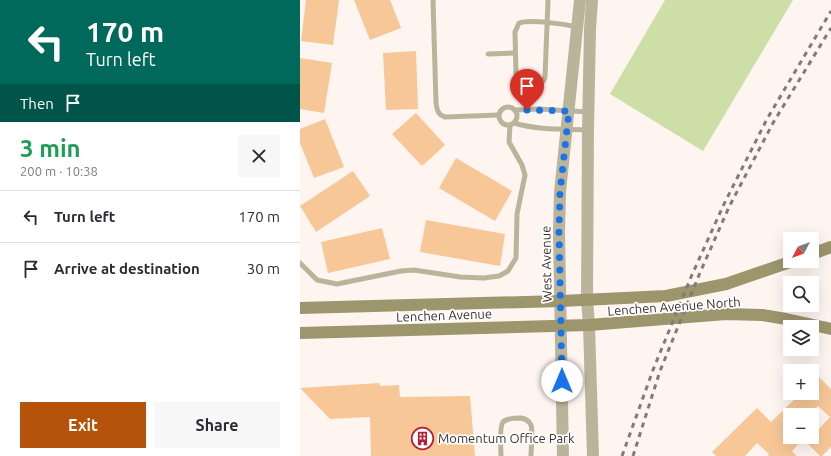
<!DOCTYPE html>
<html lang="en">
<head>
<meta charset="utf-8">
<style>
	body { margin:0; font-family:Ubuntu,sans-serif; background:#f7f7f7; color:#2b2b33; height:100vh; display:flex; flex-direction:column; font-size:15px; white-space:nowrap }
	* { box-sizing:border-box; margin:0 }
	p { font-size:13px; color:#7c7c81 }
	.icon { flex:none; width:22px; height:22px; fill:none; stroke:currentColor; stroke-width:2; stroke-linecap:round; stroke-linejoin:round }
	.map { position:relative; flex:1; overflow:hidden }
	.drawer { display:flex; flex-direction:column; background:#fff; width:300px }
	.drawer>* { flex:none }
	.guide { background:#00695c; color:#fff; overflow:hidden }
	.needle { width:26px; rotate:229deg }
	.controls { position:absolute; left:483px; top:232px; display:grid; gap:8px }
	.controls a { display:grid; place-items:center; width:36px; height:36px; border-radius:0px; background:#fff; box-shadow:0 4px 16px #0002; font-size:20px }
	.pin { position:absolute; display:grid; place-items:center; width:34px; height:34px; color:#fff; margin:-41px -17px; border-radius:50% 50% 50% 0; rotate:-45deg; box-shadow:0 0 4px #0007 }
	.pin .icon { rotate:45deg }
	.me { position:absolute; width:44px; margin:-22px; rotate:0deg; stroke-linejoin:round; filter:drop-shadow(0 0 3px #0008) }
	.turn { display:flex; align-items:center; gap:14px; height:84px; padding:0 20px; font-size:18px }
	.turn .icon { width:52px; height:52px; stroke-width:2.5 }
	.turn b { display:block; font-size:28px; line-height:34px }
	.then { display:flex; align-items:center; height:38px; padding:0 20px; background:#0003; gap:8px; font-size:15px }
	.round { display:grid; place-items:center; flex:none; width:42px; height:42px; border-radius:0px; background:#f7f7f7 }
	.overview { display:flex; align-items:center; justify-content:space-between; height:68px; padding:0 20px }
	h1 { font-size:24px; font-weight:600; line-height:30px; color:#1e9e55 }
	.button { display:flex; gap:8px; margin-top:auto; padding:8px 20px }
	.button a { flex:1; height:46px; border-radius:0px; background:#b45309; color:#fff; font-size:16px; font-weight:600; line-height:46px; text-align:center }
	.button a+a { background:#f7f7f7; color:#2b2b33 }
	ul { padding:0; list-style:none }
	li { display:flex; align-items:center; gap:12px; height:52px; padding:0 20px; border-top:1px solid #e1e1e2 }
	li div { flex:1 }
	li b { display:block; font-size:15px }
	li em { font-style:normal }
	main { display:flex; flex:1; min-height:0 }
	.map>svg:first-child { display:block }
</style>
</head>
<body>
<main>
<section class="drawer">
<div class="guide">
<div class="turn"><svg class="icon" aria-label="left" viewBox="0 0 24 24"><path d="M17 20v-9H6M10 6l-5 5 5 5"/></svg><div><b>170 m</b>Turn left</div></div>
<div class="then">Then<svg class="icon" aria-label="arrive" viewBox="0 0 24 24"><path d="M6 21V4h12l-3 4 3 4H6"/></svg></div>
</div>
<div class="overview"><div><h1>3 min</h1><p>200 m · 10:38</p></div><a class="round"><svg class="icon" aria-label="close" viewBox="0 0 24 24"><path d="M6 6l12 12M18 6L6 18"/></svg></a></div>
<ul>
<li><svg class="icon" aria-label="left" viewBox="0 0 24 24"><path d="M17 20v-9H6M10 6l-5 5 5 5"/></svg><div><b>Turn left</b></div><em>170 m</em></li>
<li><svg class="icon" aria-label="arrive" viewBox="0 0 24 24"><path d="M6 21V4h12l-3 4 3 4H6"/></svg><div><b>Arrive at destination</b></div><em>30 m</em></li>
</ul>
<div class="button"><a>Exit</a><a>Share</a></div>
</section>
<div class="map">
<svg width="531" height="456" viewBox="0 0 531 456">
	<rect width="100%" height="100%" fill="#fef4f0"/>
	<polygon fill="#cddea7" points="365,0 493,0 403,151 310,94"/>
	<g fill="#f8c797" fill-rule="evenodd">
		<polygon points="6,0 39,0 33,45 1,41"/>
		<polygon points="54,0 90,0 101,28 70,40"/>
		<polygon points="116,51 118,109 86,110 83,53"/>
		<polygon points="0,58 32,63 24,113 0,109"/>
		<polygon points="116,113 145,145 122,166 92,134"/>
		<polygon points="25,119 44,167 14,178 0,143 0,129"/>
		<polygon points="156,158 212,191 195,221 139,188"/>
		<polygon points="53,171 70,196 16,232 0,206"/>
		<polygon points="126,220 205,234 200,266 120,252"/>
		<polygon points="82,228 90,259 28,273 21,242"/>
		<path d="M518,376L531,389V447L522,456H520L503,439L492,451L497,456H468L469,454L457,443L445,456H416L412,452L457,408L471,422L501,393H512V382ZM518,406L530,417L518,430L512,425V437H490V415H510Z"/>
		<polygon points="79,383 80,386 99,385 100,397 170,396 175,456 71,456 70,417 30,419 0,388"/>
	</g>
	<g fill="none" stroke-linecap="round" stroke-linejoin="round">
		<g stroke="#bab59a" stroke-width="5">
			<path d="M133,0L136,103C137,110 138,115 145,117L199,115"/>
			<path d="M248,0L245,77L244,80L239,85C227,85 221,86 216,74L215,32L219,23C231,19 264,24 277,27"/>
			<polyline points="188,54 215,53"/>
			<circle cx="208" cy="116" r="9"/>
			<polyline points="216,110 239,109 288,112"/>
			<path d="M214,123C237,130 263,129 288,130"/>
			<polyline points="0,263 17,280 37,284 101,271 114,270 160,277 184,278 199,276 208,271 216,258 217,214 225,175 222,165 209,142 210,125"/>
			<path d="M201,456C201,449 199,427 203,422C207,418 216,418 221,418C225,419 229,420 231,425C233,432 231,448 231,456"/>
		</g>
		<g stroke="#bab59a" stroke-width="12">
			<polyline points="292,0 290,29 288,130 287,299 289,325 293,456"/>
			<polyline points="263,456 259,231 260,192 280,0"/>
		</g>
		<g stroke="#9d956c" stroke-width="12">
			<polyline points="512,254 531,247"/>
			<polyline points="0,308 261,301 366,296 426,284 493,261"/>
			<polyline points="0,333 289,325 426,314 462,315 486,319 531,329"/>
		</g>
		<g stroke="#847b76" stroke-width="3" stroke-dasharray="5 5" stroke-linecap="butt">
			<polyline points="322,456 353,370 391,277 424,204 467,119 531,11"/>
			<polyline points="333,456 360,371 399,275 429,207 473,123 531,28"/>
		</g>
	</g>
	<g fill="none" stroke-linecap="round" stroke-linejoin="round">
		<polyline stroke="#1a73e8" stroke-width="7" stroke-dasharray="0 12.6" points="227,110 269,111 260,192 259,231 262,381"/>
	</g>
	<defs>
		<symbol id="building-ring" viewBox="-11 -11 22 22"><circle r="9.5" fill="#fff" stroke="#b21f39" stroke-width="1.5"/><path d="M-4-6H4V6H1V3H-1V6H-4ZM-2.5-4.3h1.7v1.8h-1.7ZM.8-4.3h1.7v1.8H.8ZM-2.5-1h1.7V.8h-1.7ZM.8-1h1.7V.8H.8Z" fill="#b21f39"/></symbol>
	</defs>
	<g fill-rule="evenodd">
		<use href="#building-ring" x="110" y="426" width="25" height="25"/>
	</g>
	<g text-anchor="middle" stroke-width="3.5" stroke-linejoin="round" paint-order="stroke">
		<g font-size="13" fill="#3b322d" stroke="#fff">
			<text transform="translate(246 264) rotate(-91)" y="5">West Avenue</text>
			<text transform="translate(374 306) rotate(-4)" y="5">Lenchen Avenue North</text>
			<text transform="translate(144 315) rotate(-2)" y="5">Lenchen Avenue</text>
		</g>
		<g font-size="13" fill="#3b322d" stroke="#fff" text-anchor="start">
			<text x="138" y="443">Momentum Office Park</text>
		</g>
	</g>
</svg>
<div class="controls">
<a><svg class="needle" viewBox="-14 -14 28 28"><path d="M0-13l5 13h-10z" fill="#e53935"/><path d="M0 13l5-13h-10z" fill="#7c7c81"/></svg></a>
<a><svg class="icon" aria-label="search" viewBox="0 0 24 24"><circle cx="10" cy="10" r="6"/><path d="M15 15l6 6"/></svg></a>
<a><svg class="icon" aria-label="layers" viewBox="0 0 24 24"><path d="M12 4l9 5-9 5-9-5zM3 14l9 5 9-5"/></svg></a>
<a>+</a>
<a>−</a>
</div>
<div class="pin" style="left:227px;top:110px;background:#d93025"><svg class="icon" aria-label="arrive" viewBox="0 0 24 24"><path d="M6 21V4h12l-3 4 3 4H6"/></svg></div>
<svg class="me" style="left:262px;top:381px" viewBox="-20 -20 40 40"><circle r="19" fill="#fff"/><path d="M0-13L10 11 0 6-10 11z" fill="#1a73e8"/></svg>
</div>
</main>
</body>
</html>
